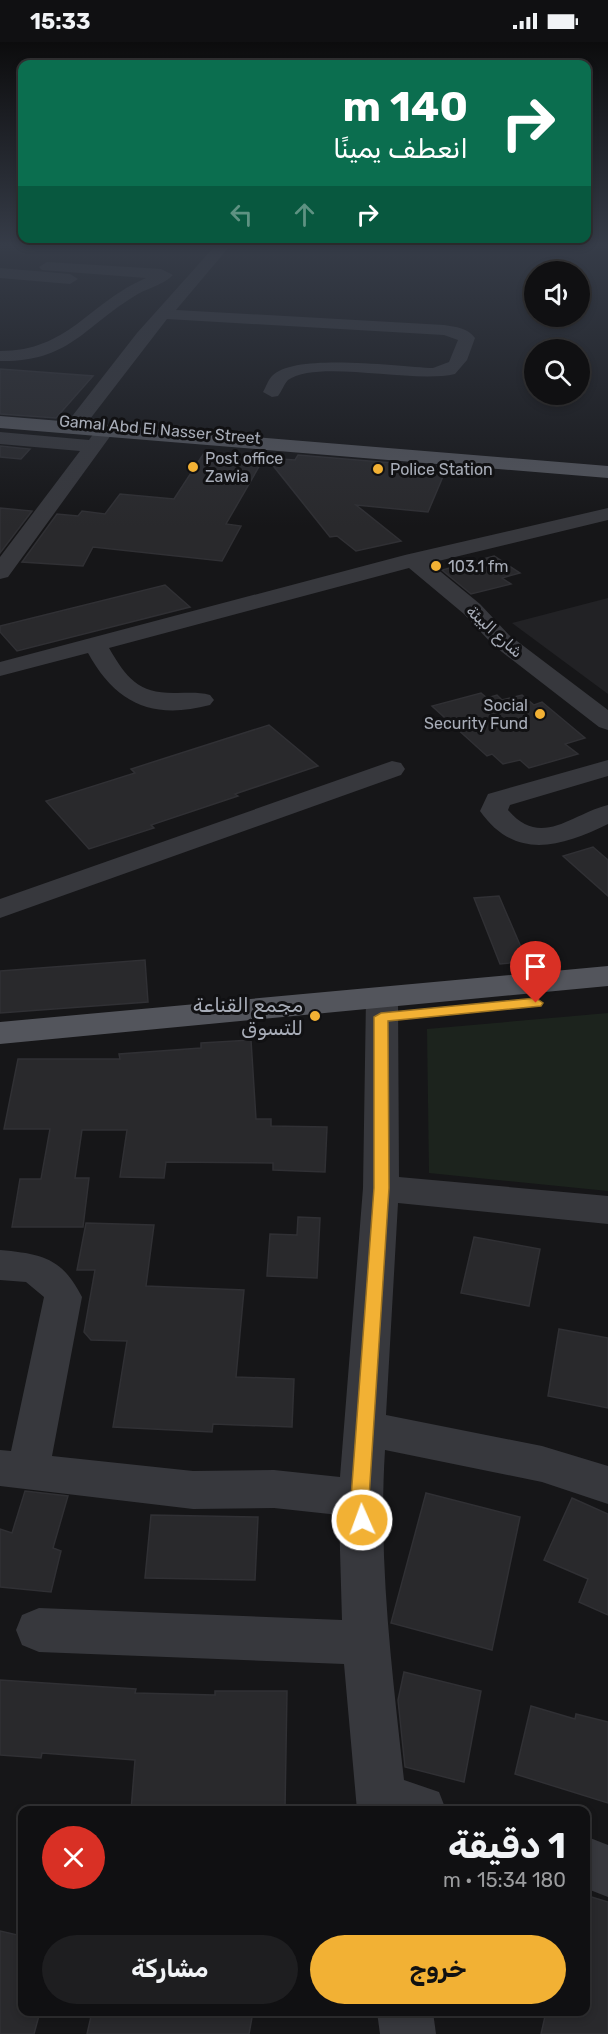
<!DOCTYPE html>
<html lang="ar">
<head>
<meta charset="utf-8">
<style>
	body { margin:0; font-family:Rubik,"Noto Sans Arabic",sans-serif; background:#1e1e20; color:#f1f3f6; direction:rtl; height:100vh; display:flex; flex-direction:column; font-size:22px; white-space:nowrap }
	* { box-sizing:border-box; margin:0 }
	p { font-size:20px; color:#9c9d9f }
	.icon { flex:none; width:33px; height:33px; fill:none; stroke:currentColor; stroke-width:2; stroke-linecap:round; stroke-linejoin:round }
	.map { position:relative; flex:1; overflow:hidden; direction:ltr }
	.panel { position:absolute; left:18px; top:1764px; width:572px; height:210px; display:flex; flex-direction:column; background:#101012; border-radius:12px; box-shadow:0 3px 9px #0003,0 0 0 2px #303032; direction:rtl }
	.panel>* { flex:none }
	.banner { position:absolute; left:18px; top:18px; width:573px; height:183px; border-radius:12px; box-shadow:0 3px 9px #0003,0 0 0 2px #303032; direction:rtl; background:#0b6e4f; color:#fff; overflow:hidden }
	.tools { position:absolute; left:524px; top:219px; display:grid; gap:12px }
	.tools a { display:grid; place-items:center; width:66px; height:66px; border-radius:50%; background:#101012; box-shadow:0 3px 9px #0003,0 0 0 2px #303032; font-size:30px }
	.pin { position:absolute; display:grid; place-items:center; width:51px; height:51px; color:#fff; margin:-62px -26px; border-radius:50% 50% 50% 0; rotate:-45deg; box-shadow:0 0 6px #0007 }
	.pin .icon { rotate:45deg }
	.me { position:absolute; width:66px; margin:-33px; rotate:358deg; stroke-linejoin:round; filter:drop-shadow(0 0 4px #0008) }
	.turn { display:flex; align-items:center; gap:21px; height:126px; padding:0 24px; font-size:27px }
	.turn .icon { width:78px; height:78px; stroke-width:2.5 }
	.turn b { display:block; font-size:42px; line-height:51px }
	.lanes { display:flex; align-items:center; height:57px; padding:0 24px; background:#0003; justify-content:center; gap:30px; direction:ltr }
	.lanes .off { opacity:.35 }
	.round { display:grid; place-items:center; flex:none; width:63px; height:63px; border-radius:32px; background:#1e1e20 }
	.headline { display:flex; align-items:center; justify-content:space-between; height:102px; padding:0 24px }
	h1 { font-size:36px; font-weight:700; line-height:45px }
	.button { display:flex; gap:12px; margin-top:auto; padding:12px 24px }
	.button a { flex:1; height:69px; border-radius:36px; background:#f2b134; color:#111; font-size:24px; font-weight:700; line-height:69px; text-align:center }
	.button a+a { background:#1e1e20; color:#f1f3f6 }
	.status { display:flex; justify-content:space-between; align-items:center; height:42px; padding:0 30px; background:#101012; direction:ltr }
	.status svg { height:16px; fill:currentColor }
	.map>svg:first-child { display:block }
</style>
</head>
<body>
<div class="status"><b>15:33</b><svg viewBox="0 0 49 12"><path d="M0 12V9h3v3zM5 12V6h3v6zM10 12V3h3v9zM15 12V0h3v12zM26 1h20v11H26zM47 4h2v5h-2z"/></svg></div>
<div class="map">
<svg width="608" height="1992" viewBox="0 0 608 1992">
	<rect width="100%" height="100%" fill="#161618"/>
	<polygon fill="#222225" points="608,556 608,652 512,581"/>
	<g fill="#1c231d">
		<polygon points="0,205 137,205 136,209 0,208"/>
		<polygon points="608,971 608,1149 429,1131 427,987"/>
	</g>
	<g fill="#29292c" stroke="#303034" stroke-width="1.5">
		<polygon points="0,327 93,334 56,376 0,372"/>
		<polygon points="0,404 30,407 21,417 0,415"/>
		<polygon points="204,411 264,416 226,482 241,484 222,519 93,505 83,524 22,520 57,472 78,474 82,469 105,472 120,452 174,457"/>
		<polygon points="298,413 393,421 447,425 428,470 356,463 401,499 356,509 337,494 330,495 267,416 295,418"/>
		<polygon points="0,466 32,469 0,511"/>
		<polygon points="494,514 520,531 502,536 511,542 471,552 442,528"/>
		<polygon points="165,543 190,565 17,609 0,590 0,584"/>
		<polygon points="481,651 487,656 497,653 502,658 522,653 534,663 542,660 585,696 565,702 578,712 529,726 520,718 503,722 492,712 487,714 432,664"/>
		<polygon points="269,683 318,724 235,752 238,754 151,783 154,786 89,807 46,759 135,731 131,727"/>
		<polygon points="593,805 608,818 608,854 563,814"/>
		<polygon points="499,854 527,919 500,922 474,856"/>
		<polygon points="145,918 148,960 0,971 0,929"/>
		<polygon points="251,998 256,1077 271,1077 271,1084 327,1085 325,1130 273,1128 273,1121 166,1120 164,1136 120,1135 127,1088 82,1088 75,1136 89,1136 83,1185 12,1185 20,1137 41,1137 50,1087 4,1087 18,1017 120,1017 119,1012 201,1006 201,1001"/>
		<polygon points="298,1175 320,1176 317,1236 267,1234 270,1192 297,1193"/>
		<polygon points="86,1181 154,1183 146,1244 244,1248 236,1335 294,1337 292,1385 213,1382 212,1390 113,1385 127,1299 91,1298 84,1290 95,1228 77,1228"/>
		<polygon points="474,1195 540,1207 529,1264 461,1251"/>
		<polygon points="559,1287 608,1296 608,1366 548,1354"/>
		<polygon points="25,1449 68,1454 53,1506 61,1509 51,1550 0,1545 0,1487 12,1491"/>
		<polygon points="426,1451 520,1475 492,1608 391,1581"/>
		<polygon points="572,1456 608,1472 608,1573 579,1560 588,1537 544,1518"/>
		<polygon points="151,1473 258,1475 255,1538 145,1536"/>
		<polygon points="404,1630 481,1649 464,1740 405,1725 398,1658"/>
		<polygon points="0,1638 136,1647 135,1651 215,1653 215,1649 287,1649 285,1768 131,1768 135,1718 42,1711 41,1716 0,1713"/>
		<polygon points="531,1664 575,1677 576,1672 608,1680 608,1761 515,1732"/>
		<polygon points="585,1853 608,1860 608,1992 541,1992 546,1970 585,1970"/>
		<polygon points="0,1889 22,1894 22,1970 40,1970 34,1992 0,1992"/>
		<polygon points="92,1970 253,1970 249,1992 87,1992"/>
	</g>
	<g fill="none" stroke-linecap="round" stroke-linejoin="round">
		<g fill="#37383d" fill-rule="evenodd">
			<path d="M214,205H229L176,268L444,283C456,285 468,286 475,296L467,318L455,332C412,342 319,317 288,338C284,342 282,349 278,354L272,355L263,350C266,345 268,338 272,334C294,310 400,325 433,326L449,320L458,298L444,293L167,277L80,390H66L64,386L66,382L137,291Z"/>
			<path d="M47,220L161,227L173,233C164,243 144,247 133,255C82,287 68,320 0,319V309C69,309 88,261 146,236L42,228L39,225Z"/>
			<polygon points="0,226 70,232 78,237 70,242 0,236"/>
			<polygon points="105,383 114,389 8,535 0,537 0,515 80,409 0,402 0,390 89,398 98,385"/>
			<path d="M608,466V478L430,521L480,562L509,593L608,668V688L599,685L493,603L464,572L409,526L109,606C127,637 139,652 177,651C189,651 199,650 210,653L214,658L210,663C153,678 116,662 88,611L0,634V620L405,513Z"/>
			<path d="M608,718V734L510,763L508,768C541,807 571,772 608,763V782C561,805 515,819 480,769L488,752Z"/>
			<polygon points="392,719 401,721 405,727 401,733 0,876 0,857"/>
			<path d="M382,946L393,949L398,956L399,1135L608,1154V1182L398,1161L386,1373L542,1404L608,1424V1462L542,1440L385,1408C378,1518 392,1628 404,1738L439,1750L446,1768H357L344,1622L39,1610L22,1603L16,1588L22,1573L39,1566L342,1578L339,1473L274,1466L193,1467L0,1444V1408L11,1409L44,1255L26,1240L0,1238V1208C43,1212 62,1216 82,1255L52,1414L193,1429L274,1428L340,1435L363,1146L366,956L371,949Z"/>
			<polygon points="585,1794 608,1803 608,1855 585,1846"/>
			<polygon points="377,1970 433,1970 436,1992 380,1992"/>
		</g>
		<g fill="#53555c" fill-rule="evenodd">
			<polygon points="0,374 608,424 608,436 0,386"/>
			<polygon points="608,924 608,944 0,1002 0,980"/>
		</g>
	</g>
	<linearGradient id="sky" x2="0" y2="1"><stop stop-color="#0c0c0d"/><stop offset="0.42" stop-color="#363c48"/><stop offset="1" stop-color="#363c48" stop-opacity="0"/></linearGradient>
	<rect width="608" height="484" fill="url(#sky)"/>
	<polygon fill="#f2b134" stroke="#9d7322" stroke-width="1.5" points="536,956 543,961 541,964 388,979 389,1146 369,1456 371,1478 368,1484 362,1486 355,1484 351,1456 374,1146 374,975 381,971"/>
	<g fill="#f2b134" stroke="#111113" stroke-width="2">
		<circle cx="193" cy="425" r="6"/>
		<circle cx="378" cy="427" r="6"/>
		<circle cx="436" cy="524" r="6"/>
		<circle cx="540" cy="672" r="6"/>
		<circle cx="315" cy="974" r="6"/>
	</g>
	<g text-anchor="middle" stroke-width="6" stroke-linejoin="round" paint-order="stroke">
		<g font-size="16" fill="#a8adb8" stroke="#111113">
			<text transform="translate(160 387) rotate(5)" y="6">Gamal Abd El Nasser Street</text>
			<text transform="translate(495 589) rotate(42)" y="6">شارع البيئة</text>
		</g>
		<g font-size="16" fill="#a8adb8" stroke="#111113" text-anchor="start">
			<text x="205" y="422">Post office<tspan x="205" dy="18">Zawia</tspan></text>
			<text x="390" y="433">Police Station</text>
			<text x="448" y="530">103.1 fm</text>
			<text x="528" y="669" text-anchor="end">Social<tspan x="528" dy="18">Security Fund</tspan></text>
		</g>
		<g font-size="20" fill="#a8adb8" stroke="#111113" text-anchor="end">
			<text x="303" y="970">مجمع القناعة<tspan x="303" dy="23">للتسوق</tspan></text>
		</g>
	</g>
</svg>
<div class="tools">
<a><svg class="icon" aria-label="sound" viewBox="0 0 24 24"><path d="M4 9h4l5-4v14l-5-4H4zM17 9q2 3 0 6"/></svg></a>
<a><svg class="icon" aria-label="search" viewBox="0 0 24 24"><circle cx="10" cy="10" r="6"/><path d="M15 15l6 6"/></svg></a>
</div>
<div class="pin" style="left:536px;top:961px;background:#d93025"><svg class="icon" aria-label="arrive" viewBox="0 0 24 24"><path d="M6 21V4h12l-3 4 3 4H6"/></svg></div>
<svg class="me" style="left:362px;top:1478px" viewBox="-20 -20 40 40"><circle r="17" fill="#f2b134" stroke="#fff" stroke-width="3"/><path d="M0-11L8 9 0 5-8 9z" fill="#fff"/></svg>
<div class="banner">
<div class="turn"><svg class="icon" aria-label="right" viewBox="0 0 24 24"><path d="M7 20v-9h11M14 6l5 5-5 5"/></svg><div><b>140 m</b>انعطف يمينًا</div></div>
<div class="lanes"><svg class="icon off" aria-label="left" viewBox="0 0 24 24"><path d="M17 20v-9H6M10 6l-5 5 5 5"/></svg><svg class="icon off" aria-label="ahead" viewBox="0 0 24 24"><path d="M12 20V5M6 11l6-6 6 6"/></svg><svg class="icon" aria-label="right" viewBox="0 0 24 24"><path d="M7 20v-9h11M14 6l5 5-5 5"/></svg></div>
</div>
<section class="panel">
<div class="headline"><div><h1>1 دقيقة</h1><p>180 m · 15:34</p></div><a class="round" style="background:#d93025;color:#fff"><svg class="icon" aria-label="close" viewBox="0 0 24 24"><path d="M6 6l12 12M18 6L6 18"/></svg></a></div>
<div class="button"><a>خروج</a><a>مشاركة</a></div>
</section>
</div>
</body>
</html>
